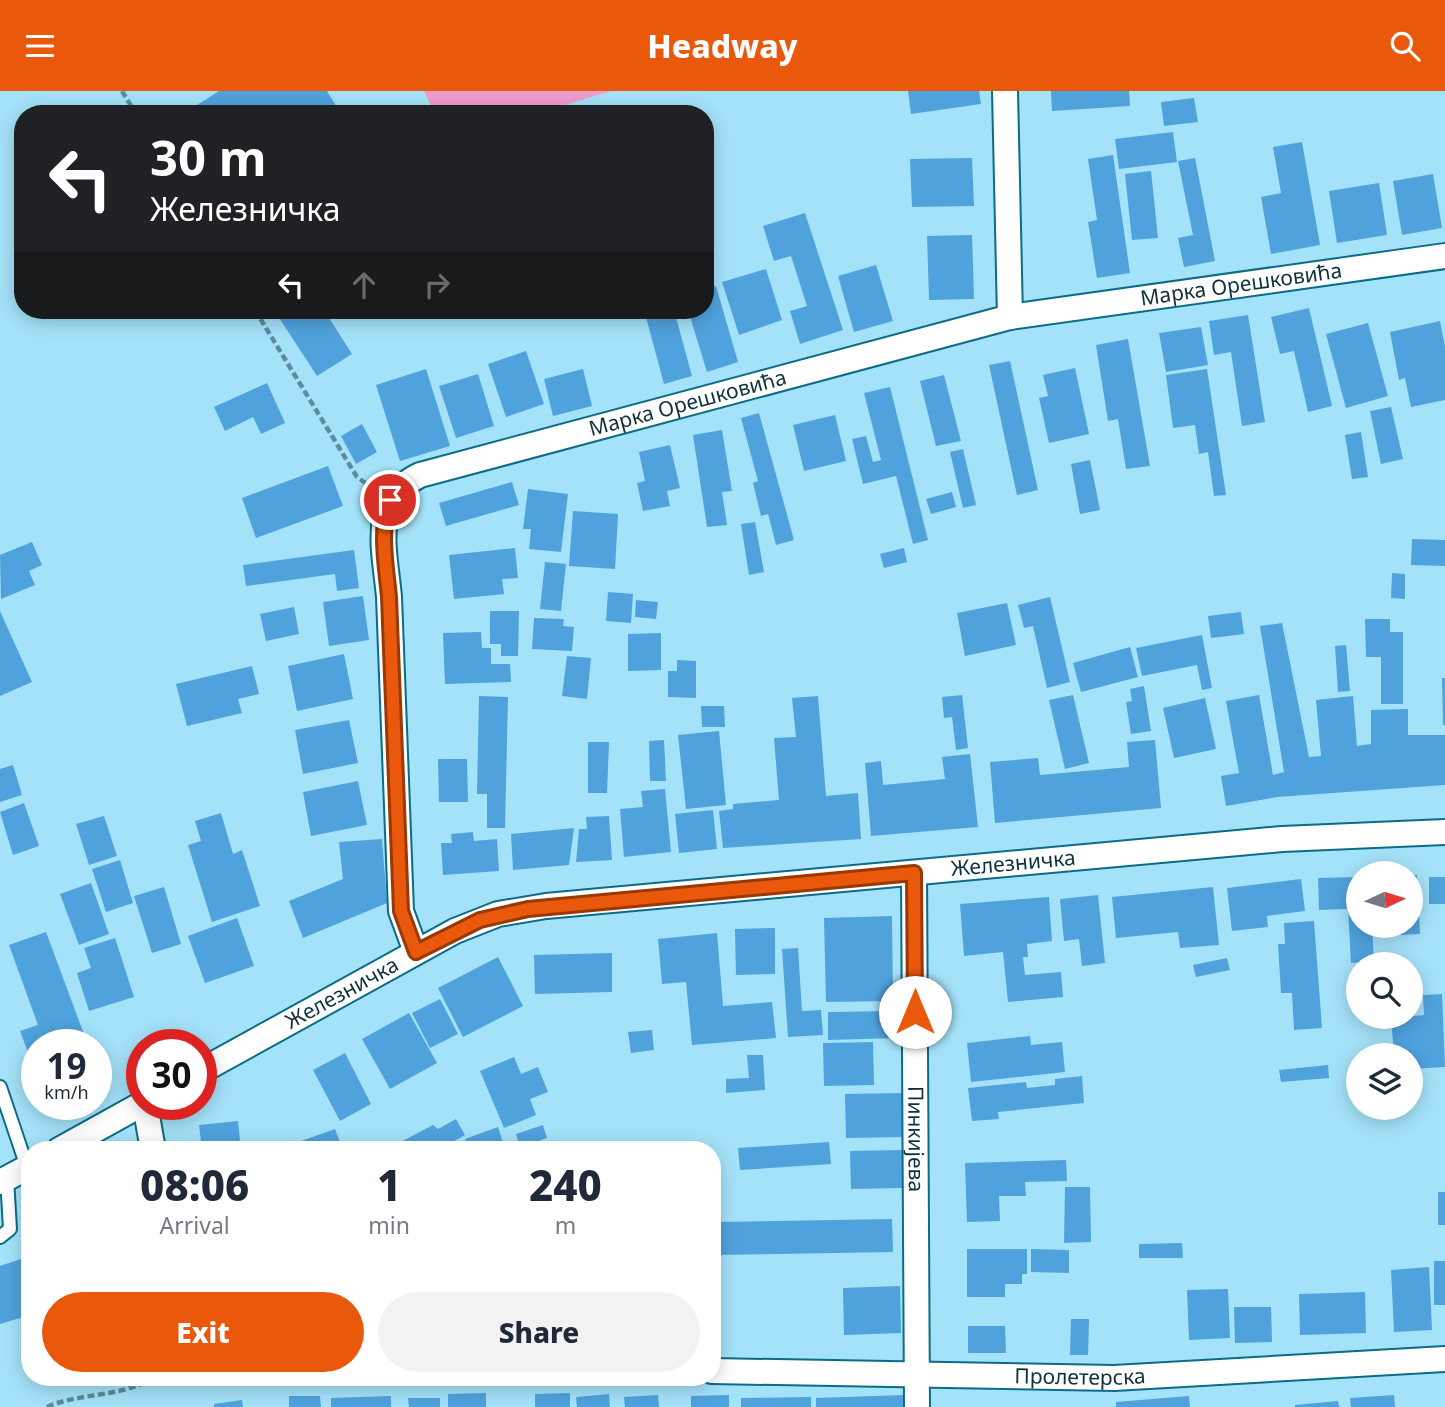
<!DOCTYPE html>
<html lang="en">
<head>
<meta charset="utf-8">
<style>
	body { margin:0; font-family:"Noto Sans",sans-serif; background:#f2f2f3; color:#1f2937; height:100vh; display:flex; flex-direction:column; font-size:26px; white-space:nowrap }
	* { box-sizing:border-box; margin:0 }
	p { font-size:23px; color:#747a83 }
	.icon { flex:none; width:38px; height:38px; fill:none; stroke:currentColor; stroke-width:2; stroke-linecap:round; stroke-linejoin:round }
	.map { position:relative; flex:1; overflow:hidden }
	.panel { position:absolute; left:21px; top:1050px; width:700px; height:245px; display:flex; flex-direction:column; background:#fff; border-radius:28px; box-shadow:0 4px 18px #0003 }
	.panel>* { flex:none }
	.hud { position:absolute; left:14px; top:14px; width:700px; height:214px; border-radius:28px; box-shadow:0 4px 18px #0003; background:#202124; color:#fff; overflow:hidden }
	.needle { width:46px; rotate:86deg }
	.buttons { position:absolute; left:1346px; top:770px; display:grid; gap:14px }
	.buttons a { display:grid; place-items:center; width:77px; height:77px; border-radius:50%; background:#fff; box-shadow:0 4px 18px #0003; font-size:35px }
	.speed { position:absolute; left:21px; top:938px; display:flex; gap:14px; font-size:35px; font-weight:700; text-align:center }
	.speed>* { display:grid; place-content:center; width:91px; height:91px; border-radius:50%; background:#fff; box-shadow:0 4px 18px #0003; line-height:1 }
	.speed small { font-size:18px; font-weight:400 }
	.speed .limit { border:10px solid #d22; background:#fff; color:#111 }
	.pin { position:absolute; display:grid; place-items:center; width:60px; height:60px; color:#fff; margin:-30px; border:4px solid #fff; border-radius:50%; box-shadow:0 2px 7px #0007 }
	.me { position:absolute; width:77px; margin:-38px; rotate:0deg; stroke-linejoin:round; filter:drop-shadow(0 0 5px #0008) }
	.turn { display:flex; align-items:center; gap:24px; height:147px; padding:0 21px; font-size:32px }
	.turn .icon { width:91px; height:91px; stroke-width:2.5 }
	.turn b { display:block; font-size:49px; line-height:60px }
	.lanes { display:flex; align-items:center; height:66px; padding:0 21px; background:#0003; justify-content:center; gap:35px; direction:ltr }
	.lanes .off { opacity:.35 }
	.eta { display:flex; justify-content:space-evenly; align-items:center; height:119px; text-align:center }
	.eta b { font-size:42px; font-weight:800; line-height:49px }
	.button { display:flex; gap:14px; margin-top:auto; padding:14px 21px }
	.button a { flex:1; height:80px; border-radius:42px; background:#ea580c; color:#fff; font-size:28px; font-weight:800; line-height:80px; text-align:center }
	.button a+a { background:#f2f2f3; color:#1f2937 }
	header { display:flex; justify-content:space-between; align-items:center; height:91px; padding:0 21px; background:#ea580c; color:#fff; font-size:32px; font-weight:800 }
	.map>svg:first-child { display:block }
</style>
</head>
<body>
<header><svg class="icon" aria-label="menu" viewBox="0 0 24 24"><path d="M4 6h16M4 12h16M4 18h16"/></svg>Headway<svg class="icon" aria-label="search" viewBox="0 0 24 24"><circle cx="10" cy="10" r="6"/><path d="M15 15l6 6"/></svg></header>
<div class="map">
<svg width="1445" height="1316" viewBox="0 0 1445 1316">
	<rect width="100%" height="100%" fill="#a4e2f9"/>
	<polygon fill="#ee9dcf" points="424,0 611,0 536,23 435,23"/>
	<g fill="#50a2dd">
		<polygon points="219,0 327,0 341,23 183,23"/>
		<polygon points="908,0 979,0 981,13 911,23"/>
		<polygon points="1051,0 1129,0 1130,15 1052,20"/>
		<polygon points="1194,7 1198,31 1164,35 1161,11"/>
		<polygon points="1173,41 1177,71 1119,78 1115,48"/>
		<polygon points="1302,51 1320,154 1271,163 1261,106 1281,102 1273,56"/>
		<polygon points="1113,64 1130,182 1097,187 1088,131 1097,129 1088,68"/>
		<polygon points="972,67 974,115 912,116 910,68"/>
		<polygon points="1195,67 1215,170 1184,176 1178,147 1193,144 1178,70"/>
		<polygon points="1151,80 1158,147 1132,149 1125,83"/>
		<polygon points="1433,83 1442,137 1402,144 1393,90"/>
		<polygon points="1379,92 1387,144 1337,152 1329,100"/>
		<polygon points="805,122 843,239 800,253 790,220 807,215 791,165 774,170 763,135"/>
		<polygon points="972,144 974,208 929,209 927,145"/>
		<polygon points="876,174 893,230 854,241 838,185"/>
		<polygon points="766,178 782,229 739,244 722,191"/>
		<polygon points="716,195 738,271 707,281 688,219 705,219 705,199"/>
		<polygon points="1309,217 1332,315 1308,321 1294,260 1280,263 1271,226"/>
		<polygon points="274,219 324,219 352,263 317,285"/>
		<polygon points="644,219 674,219 692,285 664,293"/>
		<polygon points="1248,224 1265,331 1242,335 1231,261 1214,264 1209,230"/>
		<polygon points="1440,230 1445,256 1445,309 1411,316 1405,287 1399,289 1390,241"/>
		<polygon points="1368,232 1388,305 1346,317 1326,243"/>
		<polygon points="1201,236 1208,274 1166,281 1159,242"/>
		<polygon points="1128,248 1150,375 1126,378 1118,328 1108,330 1096,254"/>
		<polygon points="526,260 544,313 506,326 488,273"/>
		<polygon points="1010,270 1038,399 1017,404 989,274"/>
		<polygon points="1075,277 1089,343 1049,352 1039,307 1048,305 1043,284"/>
		<polygon points="426,278 450,355 400,370 376,294"/>
		<polygon points="583,278 592,315 553,325 544,288"/>
		<polygon points="1207,278 1226,404 1214,405 1208,361 1199,363 1195,334 1173,337 1166,284"/>
		<polygon points="478,283 494,335 456,347 439,295"/>
		<polygon points="944,284 961,350 936,355 920,290"/>
		<polygon points="267,292 285,332 261,343 253,326 225,340 214,316"/>
		<polygon points="890,296 928,449 913,453 896,385 863,393 852,348 866,345 873,371 881,369 864,302"/>
		<polygon points="1391,316 1403,368 1381,373 1370,320"/>
		<polygon points="759,322 794,449 776,454 768,423 761,425 753,392 758,390 741,327"/>
		<polygon points="835,324 846,370 804,380 793,334"/>
		<polygon points="362,333 377,361 356,373 341,345"/>
		<polygon points="722,339 732,400 722,401 727,434 707,436 693,344"/>
		<polygon points="1361,341 1368,386 1352,388 1345,344"/>
		<polygon points="670,354 680,397 667,400 670,415 643,420 637,392 645,390 639,361"/>
		<polygon points="963,358 976,414 963,417 950,361"/>
		<polygon points="1090,369 1100,419 1080,423 1071,373"/>
		<polygon points="328,375 343,415 256,447 242,407"/>
		<polygon points="512,391 519,414 446,435 439,412"/>
		<polygon points="528,398 568,403 561,461 529,458 531,438 523,438"/>
		<polygon points="952,401 956,416 931,423 926,408"/>
		<polygon points="573,420 618,423 615,478 569,475"/>
		<polygon points="755,431 764,481 749,484 741,433"/>
		<polygon points="1412,448 1445,449 1445,475 1411,474"/>
		<polygon points="32,451 42,474 29,480 35,494 1,508 0,464"/>
		<polygon points="515,457 518,487 502,488 504,503 454,508 449,464"/>
		<polygon points="904,457 907,471 884,477 880,463"/>
		<polygon points="354,459 359,497 337,500 335,483 246,495 243,474"/>
		<polygon points="545,471 566,473 561,520 540,518"/>
		<polygon points="1392,482 1405,483 1405,508 1391,507"/>
		<polygon points="608,501 633,503 631,532 606,530"/>
		<polygon points="363,505 369,549 329,555 323,511"/>
		<polygon points="1050,506 1070,591 1047,597 1033,535 1024,537 1018,514"/>
		<polygon points="636,509 658,511 656,528 635,526"/>
		<polygon points="1007,512 1016,554 965,565 957,522"/>
		<polygon points="294,516 299,543 266,550 260,523"/>
		<polygon points="0,520 32,591 0,605"/>
		<polygon points="490,520 519,520 518,565 501,565 501,553 490,553"/>
		<polygon points="1241,521 1244,543 1211,547 1208,525"/>
		<polygon points="534,527 564,528 563,535 574,536 572,560 532,558"/>
		<polygon points="1365,528 1390,528 1390,541 1403,541 1403,613 1381,613 1381,566 1366,566"/>
		<polygon points="1282,532 1309,666 1321,665 1316,609 1353,605 1357,655 1371,653 1371,619 1408,618 1408,644 1445,644 1445,694 1277,706 1226,715 1221,685 1239,682 1226,610 1259,604 1273,684 1284,681 1260,535"/>
		<polygon points="481,541 482,557 491,557 491,573 510,573 511,591 445,593 443,542"/>
		<polygon points="661,542 661,579 628,580 628,543"/>
		<polygon points="1202,544 1212,597 1202,599 1197,574 1142,585 1136,557"/>
		<polygon points="1346,554 1350,600 1338,601 1335,555"/>
		<polygon points="1130,556 1138,586 1081,601 1073,572"/>
		<polygon points="344,563 353,608 297,620 288,575"/>
		<polygon points="567,565 591,567 587,608 562,605"/>
		<polygon points="677,569 696,570 696,607 668,606 668,580 677,580"/>
		<polygon points="252,575 259,603 238,608 242,622 187,635 176,593"/>
		<polygon points="1442,587 1445,587 1445,634 1443,634"/>
		<polygon points="1144,595 1151,640 1131,643 1126,611 1132,610 1130,598"/>
		<polygon points="962,604 968,657 956,659 952,626 944,627 942,606"/>
		<polygon points="1073,604 1089,672 1065,678 1049,609"/>
		<polygon points="479,605 508,606 505,737 487,737 487,703 477,703"/>
		<polygon points="818,605 826,705 858,702 861,748 723,757 719,720 733,718 733,713 779,709 774,647 796,646 792,607"/>
		<polygon points="1205,607 1216,658 1174,667 1163,617"/>
		<polygon points="701,615 724,615 725,636 702,636"/>
		<polygon points="349,629 358,672 303,683 295,639"/>
		<polygon points="719,640 726,714 686,718 678,644"/>
		<polygon points="664,649 666,690 650,690 649,650"/>
		<polygon points="1155,649 1161,717 995,732 990,671 1038,667 1040,684 1129,676 1127,651"/>
		<polygon points="588,651 609,651 607,702 588,702"/>
		<polygon points="970,663 978,736 871,745 865,672 881,670 883,694 945,688 942,666"/>
		<polygon points="438,668 467,668 468,711 439,711"/>
		<polygon points="13,674 22,704 0,711 0,678"/>
		<polygon points="358,690 367,734 311,745 303,701"/>
		<polygon points="665,698 671,761 624,766 620,718 643,716 641,700"/>
		<polygon points="24,712 39,755 13,764 0,721"/>
		<polygon points="713,719 717,758 679,762 675,723"/>
		<polygon points="221,722 233,763 242,759 260,815 212,831 188,754 201,750 195,730"/>
		<polygon points="104,725 117,765 89,774 76,733"/>
		<polygon points="609,725 612,769 576,771 579,738 587,738 586,726"/>
		<polygon points="574,737 569,774 513,779 511,743"/>
		<polygon points="473,741 474,750 497,748 499,780 443,784 441,752 452,752 451,743"/>
		<polygon points="382,748 387,812 303,847 289,810 343,788 339,751"/>
		<polygon points="120,769 133,812 106,821 92,778"/>
		<polygon points="1410,784 1417,784 1420,843 1380,845 1380,835 1410,835"/>
		<polygon points="1358,786 1358,835 1372,835 1374,871 1351,872 1348,818 1319,819 1318,787"/>
		<rect x="1429" y="786" width="16" height="27"/>
		<polygon points="1301,788 1305,820 1267,825 1268,836 1232,840 1227,797"/>
		<polygon points="91,792 109,843 79,854 60,803"/>
		<polygon points="164,796 181,853 152,862 134,805"/>
		<polygon points="1213,796 1219,854 1180,857 1178,841 1116,847 1112,806"/>
		<polygon points="1098,804 1105,872 1082,875 1079,848 1064,850 1060,808"/>
		<polygon points="1049,806 1052,850 1027,853 1028,866 1023,866 1025,884 1061,881 1063,906 1008,911 1003,861 964,865 960,813"/>
		<polygon points="892,825 893,910 826,911 824,827"/>
		<polygon points="237,827 254,875 205,892 188,845"/>
		<polygon points="1314,830 1322,937 1294,939 1292,902 1281,902 1278,853 1285,853 1284,832"/>
		<polygon points="775,837 775,883 736,884 735,838"/>
		<polygon points="46,841 88,954 37,954 37,976 34,977 20,940 38,934 9,854"/>
		<polygon points="717,842 723,915 772,911 776,947 692,954 686,891 662,893 658,848"/>
		<polygon points="115,847 134,906 89,920 77,882 91,877 84,857"/>
		<polygon points="798,857 802,920 821,919 823,944 788,946 782,858"/>
		<polygon points="612,862 612,901 535,903 534,864"/>
		<polygon points="498,866 523,915 463,946 438,897"/>
		<polygon points="1227,867 1230,879 1196,886 1193,874"/>
		<polygon points="1442,903 1445,976 1410,978 1410,964 1394,964 1391,927 1424,924 1423,904"/>
		<polygon points="440,908 458,943 430,957 412,922"/>
		<polygon points="897,920 898,947 828,949 828,921"/>
		<polygon points="409,922 437,972 390,998 362,948"/>
		<polygon points="652,939 654,959 631,962 628,941"/>
		<polygon points="1030,945 1031,954 1062,951 1065,981 971,991 967,952"/>
		<polygon points="873,951 874,994 824,995 823,952"/>
		<polygon points="345,962 371,1013 340,1030 313,979"/>
		<polygon points="747,964 763,964 765,999 726,1002 726,988 749,987"/>
		<polygon points="514,966 521,983 538,976 548,1001 530,1008 536,1024 504,1037 480,980"/>
		<polygon points="1328,974 1329,987 1281,991 1279,979"/>
		<polygon points="1082,985 1084,1012 998,1021 999,1028 972,1030 968,997 1026,991 1027,997 1055,994 1055,988"/>
		<polygon points="902,1002 902,1046 846,1047 845,1003"/>
		<polygon points="456,1028 465,1044 438,1059 395,1059 393,1055 433,1034 438,1038"/>
		<polygon points="238,1030 241,1059 202,1059 199,1034"/>
		<polygon points="543,1034 547,1047 520,1056 516,1043"/>
		<polygon points="498,1036 504,1055 493,1059 469,1059 465,1048"/>
		<polygon points="335,1038 343,1059 292,1059 290,1054"/>
		<polygon points="829,1051 831,1073 740,1079 738,1057"/>
		<polygon points="902,1059 903,1097 851,1098 850,1060"/>
		<polygon points="1066,1069 1067,1090 1025,1091 1026,1105 999,1105 1000,1130 967,1131 965,1072"/>
		<polygon points="1065,1096 1090,1096 1091,1151 1064,1152"/>
		<rect x="1438" y="1101" width="7" height="33"/>
		<polygon points="892,1128 893,1161 712,1164 712,1131"/>
		<polygon points="1182,1152 1183,1167 1139,1167 1139,1153"/>
		<polygon points="967,1158 1027,1158 1027,1183 1022,1183 1022,1193 1005,1193 1005,1206 967,1206"/>
		<polygon points="1031,1158 1069,1159 1069,1182 1031,1181"/>
		<polygon points="21,1168 30,1198 30,1224 0,1233 0,1175"/>
		<rect x="1434" y="1170" width="11" height="44"/>
		<polygon points="1429,1176 1432,1239 1394,1241 1391,1179"/>
		<polygon points="900,1195 901,1242 844,1244 843,1197"/>
		<polygon points="1228,1198 1230,1247 1189,1249 1187,1199"/>
		<polygon points="1365,1201 1366,1242 1300,1244 1299,1203"/>
		<polygon points="1234,1216 1271,1216 1272,1251 1235,1252"/>
		<polygon points="1071,1228 1089,1228 1088,1264 1070,1264"/>
		<rect x="712" y="1231" width="5" height="25"/>
		<polygon points="968,1235 1005,1235 1006,1262 968,1262"/>
		<polygon points="486,1302 486,1316 448,1316 448,1303"/>
		<polygon points="570,1302 570,1316 535,1316 535,1303"/>
		<polygon points="609,1303 610,1316 577,1316 576,1306"/>
		<polygon points="658,1304 659,1316 625,1316 624,1306"/>
		<polygon points="729,1304 729,1316 691,1316 691,1305"/>
		<polygon points="904,1304 904,1316 816,1316 816,1307"/>
		<polygon points="1394,1304 1395,1316 1351,1316 1350,1307"/>
		<polygon points="289,1305 320,1305 321,1316 289,1316"/>
		<polygon points="391,1305 391,1316 331,1316 331,1307"/>
		<polygon points="1189,1305 1190,1316 1116,1316 1116,1311"/>
		<polygon points="811,1306 811,1316 741,1316 741,1307"/>
		<polygon points="408,1307 440,1307 440,1316 409,1316"/>
		<polygon points="242,1309 243,1316 214,1316 214,1313"/>
		<polygon points="1338,1310 1339,1316 1295,1316 1295,1314"/>
	</g>
	<g fill="none" stroke-linecap="round" stroke-linejoin="round">
		<defs>
			<g id="lane">
				<polyline points="0,996 27,1076"/>
				<polyline points="0,1146 10,1138 7,1087"/>
			</g>
			<g id="street">
				<polyline points="1005,0 1010,226"/>
				<path id="s1" d="M914,782L917,1316"/>
				<path id="s2" d="M416,861L401,820L389,506C385,460 369,408 420,384L1010,226L1445,165"/>
				<path id="s3" d="M201,980L455,840L498,823L546,815L1282,748L1445,741"/>
				<polyline points="145,1013 153,1059"/>
				<polyline points="59,1059 142,1013"/>
				<polyline points="0,1091 30,1075"/>
				<path id="s4" d="M712,1280L1114,1287L1445,1268"/>
			</g>
		</defs>
		<use href="#lane" stroke="#0b6c85" stroke-width="16"/>
		<use href="#street" stroke="#0b6c85" stroke-width="28"/>
		<g stroke="#5c8c9e" stroke-width="4.5" stroke-dasharray="7 3.5" stroke-linecap="butt">
			<polyline points="122,0 136,23"/>
			<polyline points="255,219 357,386 371,396"/>
			<path d="M47,1316C81,1301 121,1307 155,1286"/>
		</g>
		<use href="#lane" stroke="#fff" stroke-width="12"/>
		<use href="#street" stroke="#fff" stroke-width="24"/>
	</g>
	<g fill="none" stroke-linecap="round" stroke-linejoin="round">
		<defs>
			<path id="route" d="M390,409C379,440 386,474 389,506L401,820L416,861L480,829L528,818L914,782L915,921"/>
		</defs>
		<use href="#route" stroke="#983908" stroke-width="18"/>
		<use href="#route" stroke="#ea580c" stroke-width="12"/>
	</g>
	<g text-anchor="middle" stroke-width="5" stroke-linejoin="round" paint-order="stroke">
		<g font-size="21" fill="#0f313d" stroke="#f2fafd">
			<text dy="7" stroke="none"><textPath href="#s2" startOffset="1339">Марка Орешковића</textPath></text>
			<text dy="7" stroke="none"><textPath href="#s2" startOffset="772">Марка Орешковића</textPath></text>
			<text dy="7" stroke="none"><textPath href="#s3" startOffset="854">Железничка</textPath></text>
			<text dy="7" stroke="none"><textPath href="#s3" startOffset="161">Железничка</textPath></text>
			<text dy="7" stroke="none"><textPath href="#s1" startOffset="266">Пинкијева</textPath></text>
			<text dy="7" stroke="none"><textPath href="#s4" startOffset="368">Пролетерска</textPath></text>
		</g>
	</g>
</svg>
<div class="buttons">
<a><svg class="needle" viewBox="-14 -14 28 28"><path d="M0-13l5 13h-10z" fill="#e53935"/><path d="M0 13l5-13h-10z" fill="#747a83"/></svg></a>
<a><svg class="icon" aria-label="search" viewBox="0 0 24 24"><circle cx="10" cy="10" r="6"/><path d="M15 15l6 6"/></svg></a>
<a><svg class="icon" aria-label="layers" viewBox="0 0 24 24"><path d="M12 4l9 5-9 5-9-5zM3 14l9 5 9-5"/></svg></a>
</div>
<div class="speed"><div>19<small>km/h</small></div><div class="limit">30</div></div>
<div class="pin" style="left:390px;top:409px;background:#d93025"><svg class="icon" aria-label="arrive" viewBox="0 0 24 24"><path d="M6 21V4h12l-3 4 3 4H6"/></svg></div>
<svg class="me" style="left:915px;top:921px" viewBox="-20 -20 40 40"><circle r="19" fill="#fff"/><path d="M0-13L10 11 0 6-10 11z" fill="#ea580c"/></svg>
<div class="hud">
<div class="turn"><svg class="icon" aria-label="left" viewBox="0 0 24 24"><path d="M17 20v-9H6M10 6l-5 5 5 5"/></svg><div><b>30 m</b>Железничка</div></div>
<div class="lanes"><svg class="icon" aria-label="left" viewBox="0 0 24 24"><path d="M17 20v-9H6M10 6l-5 5 5 5"/></svg><svg class="icon off" aria-label="ahead" viewBox="0 0 24 24"><path d="M12 20V5M6 11l6-6 6 6"/></svg><svg class="icon off" aria-label="right" viewBox="0 0 24 24"><path d="M7 20v-9h11M14 6l5 5-5 5"/></svg></div>
</div>
<section class="panel">
<div class="eta">
<div><b>08:06</b><p>Arrival</p></div>
<div><b>1</b><p>min</p></div>
<div><b>240</b><p>m</p></div>
</div>
<div class="button"><a>Exit</a><a>Share</a></div>
</section>
</div>
</body>
</html>
